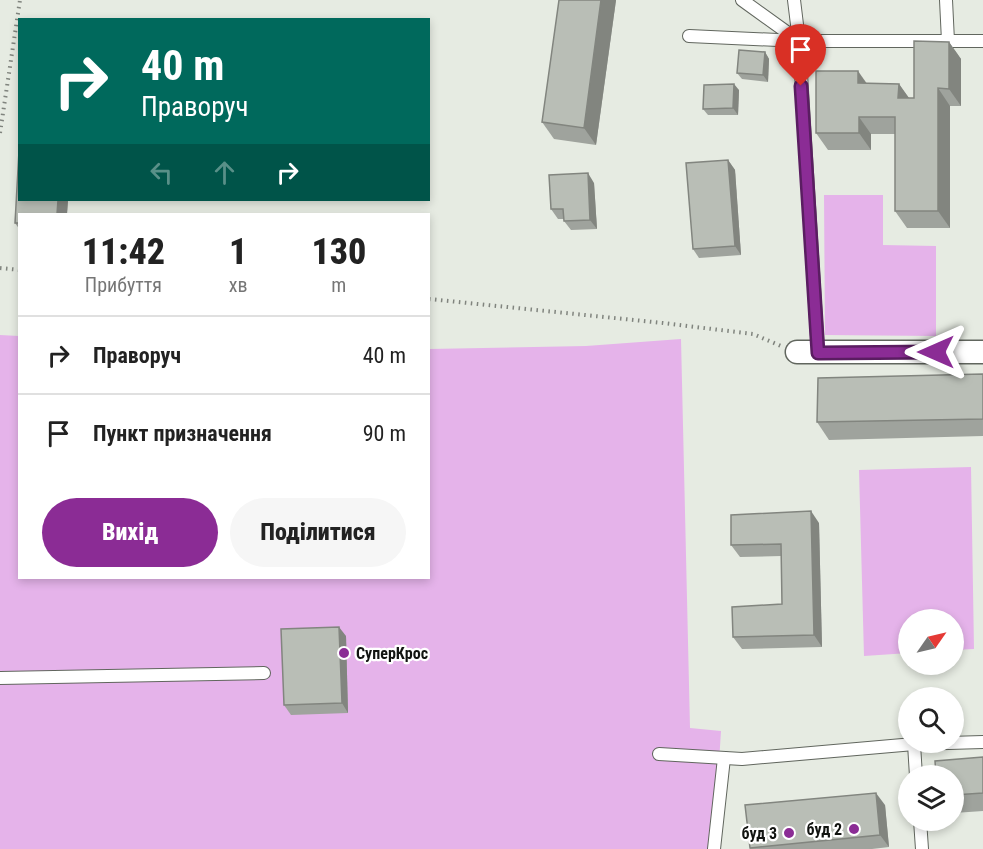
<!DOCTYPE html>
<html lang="uk">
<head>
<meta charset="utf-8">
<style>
	body { margin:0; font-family:"Roboto Condensed",sans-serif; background:#f6f6f6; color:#222; height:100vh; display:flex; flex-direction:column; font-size:22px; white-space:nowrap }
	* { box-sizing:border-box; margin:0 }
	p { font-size:20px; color:#767676 }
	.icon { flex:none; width:33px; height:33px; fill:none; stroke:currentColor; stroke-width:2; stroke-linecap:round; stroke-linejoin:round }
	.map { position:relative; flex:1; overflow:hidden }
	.side { position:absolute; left:18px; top:213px; width:412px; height:366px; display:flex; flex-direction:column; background:#fff; border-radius:0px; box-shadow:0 3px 9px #0003 }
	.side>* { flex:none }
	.guide { position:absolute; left:18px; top:18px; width:412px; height:183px; border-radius:0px; box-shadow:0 3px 9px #0003; background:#00695c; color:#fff; overflow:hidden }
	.needle { width:39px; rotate:56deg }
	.fabs { position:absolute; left:898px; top:609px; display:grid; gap:12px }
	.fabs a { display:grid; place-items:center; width:66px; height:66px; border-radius:50%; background:#fff; box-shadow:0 3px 9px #0003; font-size:30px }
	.pin { position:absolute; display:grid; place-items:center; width:51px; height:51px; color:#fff; margin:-62px -26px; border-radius:50% 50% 50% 0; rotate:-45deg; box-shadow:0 0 6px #0007 }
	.pin .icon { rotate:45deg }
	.me { position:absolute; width:66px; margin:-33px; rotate:270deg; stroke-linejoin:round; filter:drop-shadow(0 0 4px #0008) }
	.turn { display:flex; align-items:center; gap:21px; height:126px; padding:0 24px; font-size:27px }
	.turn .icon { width:78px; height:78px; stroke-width:2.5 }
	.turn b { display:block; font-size:42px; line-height:51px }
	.lanes { display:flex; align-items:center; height:57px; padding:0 24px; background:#0003; justify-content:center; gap:30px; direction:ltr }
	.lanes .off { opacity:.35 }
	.eta { display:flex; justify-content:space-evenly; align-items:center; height:102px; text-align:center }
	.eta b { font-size:36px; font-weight:800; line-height:42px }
	.primary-button { display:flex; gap:12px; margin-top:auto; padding:12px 24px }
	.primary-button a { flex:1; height:69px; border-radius:36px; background:#8b2c95; color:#fff; font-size:24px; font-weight:800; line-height:69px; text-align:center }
	.primary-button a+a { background:#f6f6f6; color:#222 }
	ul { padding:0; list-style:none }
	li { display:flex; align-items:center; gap:18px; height:78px; padding:0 24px; border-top:2px solid #e0e0e0 }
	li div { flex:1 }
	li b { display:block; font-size:22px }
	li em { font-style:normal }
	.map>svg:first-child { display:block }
</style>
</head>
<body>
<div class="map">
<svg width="983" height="849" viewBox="0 0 983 849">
	<rect width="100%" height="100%" fill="#e6ebe2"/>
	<g fill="#e5b3ea">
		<polygon points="824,195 883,195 883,245 936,246 936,336 825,335"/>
		<polygon points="0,335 19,336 20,578 429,578 429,349 586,346 681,339 690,728 721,731 719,762 710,849 0,849"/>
		<polygon points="971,467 974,649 954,650 954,620 909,620 909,653 864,656 859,470"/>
	</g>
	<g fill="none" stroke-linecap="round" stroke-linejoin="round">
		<defs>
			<g id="lane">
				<polyline points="742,0 799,41"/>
				<polyline points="794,0 799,41 818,353"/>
				<polyline points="946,0 948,41"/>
				<polyline points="689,36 799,41 983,41"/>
				<polyline points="0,678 264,673"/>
				<polyline points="914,744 916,776"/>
				<polyline points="659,754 742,759 914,744 983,742"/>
				<polyline points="920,820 922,849"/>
				<polyline points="714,849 724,758"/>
			</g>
			<polyline id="street" points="797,352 983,352"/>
		</defs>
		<use href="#lane" stroke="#61665e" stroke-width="14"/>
		<use href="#street" stroke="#61665e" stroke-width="25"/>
		<g stroke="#80847e" stroke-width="4" stroke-dasharray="1.5 4.5" stroke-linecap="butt">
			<polyline points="0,133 20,0"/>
			<polyline points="0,268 20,270"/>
			<polyline points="429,299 663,323 753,334 781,346"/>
		</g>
		<use href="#lane" stroke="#fff" stroke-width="12"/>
		<use href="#street" stroke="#fff" stroke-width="22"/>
	</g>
	<g fill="#9fa39d">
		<polygon points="559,0 616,0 596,145 554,139 542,122"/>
		<polygon points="949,42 961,59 961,106 950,106 950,228 907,228 895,211 895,134 871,134 871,150 828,150 816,133 866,83 899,84 909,98 914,98"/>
		<polygon points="765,52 769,59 768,82 742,79 737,73"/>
		<polygon points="739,90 738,115 708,115 703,109"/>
		<polygon points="728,160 735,170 741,255 699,258 693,249"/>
		<polygon points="594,183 597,229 571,230 564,221 564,219 558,219 551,209"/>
		<polygon points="20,200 68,200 67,214 20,214 20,230 15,223"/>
		<polygon points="983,374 983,436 829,440 817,422"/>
		<polygon points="819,523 822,647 742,649 733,637 782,604 781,556 740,557 731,545"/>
		<polygon points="346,636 348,713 291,715 284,705"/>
		<polygon points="983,757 983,811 954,813 954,776"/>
		<polygon points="885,805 889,847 872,849 750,849 750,848"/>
	</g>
	<g fill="#82857f">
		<polygon points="601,0 616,0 596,145 584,128"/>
		<polygon points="949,42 961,59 961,106 949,89"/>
		<polygon points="765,52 769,59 768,82 763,75"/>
		<polygon points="858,71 870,88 858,83"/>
		<polygon points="734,84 739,90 738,115 733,108"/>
		<polygon points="899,84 911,101 898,98"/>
		<polygon points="938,88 950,106 950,228 938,211"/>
		<polygon points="859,117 871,134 871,150 859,133"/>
		<polygon points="728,160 735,170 741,255 735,246"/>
		<polygon points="588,173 594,183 597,229 590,220"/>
		<polygon points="58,200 68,200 67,214 57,214"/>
		<polygon points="811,511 819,523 822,647 814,635"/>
		<polygon points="339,627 346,636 348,713 342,703"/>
		<polygon points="876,793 885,805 889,847 880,835"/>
	</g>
	<g fill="#b9beb6" stroke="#82857f" stroke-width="1.5">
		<polygon points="559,0 601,0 584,128 542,122"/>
		<polygon points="914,41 949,42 949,89 938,88 938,211 895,211 895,117 859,117 859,133 816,133 816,71 858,71 858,83 899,84 898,98 914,98"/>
		<polygon points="739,50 765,52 763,75 737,73"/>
		<polygon points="734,84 733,108 703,109 704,85"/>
		<polygon points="20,133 20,200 58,200 57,214 20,214 20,223 15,223"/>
		<polygon points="728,160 735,246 693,249 686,163"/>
		<polygon points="588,173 590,220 564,221 563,209 551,209 549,175"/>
		<polygon points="983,374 983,419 817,422 818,378"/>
		<polygon points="811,511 814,635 733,637 732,607 782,604 781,544 731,545 731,515"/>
		<polygon points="339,627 342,703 284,705 281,629"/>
		<polygon points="983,757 983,793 954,795 954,776 936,776 935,761"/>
		<polygon points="876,793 880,835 750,848 745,805"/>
	</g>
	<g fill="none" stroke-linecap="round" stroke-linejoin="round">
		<defs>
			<polyline id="route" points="801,86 818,353 936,352"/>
		</defs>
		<use href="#route" stroke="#5a1d61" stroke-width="15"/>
		<use href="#route" stroke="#8b2c95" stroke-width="10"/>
	</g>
	<g fill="#8b2c95" stroke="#fff" stroke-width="2">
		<circle cx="344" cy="653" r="6"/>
		<circle cx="854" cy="829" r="6"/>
		<circle cx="789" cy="833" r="6"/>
	</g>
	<g text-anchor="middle" stroke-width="4.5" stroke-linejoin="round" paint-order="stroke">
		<g font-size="16" font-weight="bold" fill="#121411" stroke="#fff" text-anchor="end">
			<text x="356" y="659" text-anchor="start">СуперКрос</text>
			<text x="842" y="835">буд 2</text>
			<text x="777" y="839">буд 3</text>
		</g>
	</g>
</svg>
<div class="fabs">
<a><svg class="needle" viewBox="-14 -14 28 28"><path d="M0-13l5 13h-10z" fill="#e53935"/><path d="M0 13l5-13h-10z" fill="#767676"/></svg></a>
<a><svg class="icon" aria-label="search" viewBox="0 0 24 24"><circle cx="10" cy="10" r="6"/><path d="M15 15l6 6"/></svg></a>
<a><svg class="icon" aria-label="layers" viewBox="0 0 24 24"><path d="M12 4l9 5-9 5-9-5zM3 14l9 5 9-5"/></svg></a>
</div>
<div class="pin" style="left:801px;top:86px;background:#d93025"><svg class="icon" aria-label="arrive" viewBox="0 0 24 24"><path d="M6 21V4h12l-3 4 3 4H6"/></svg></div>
<svg class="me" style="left:936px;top:352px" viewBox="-20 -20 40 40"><path d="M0-17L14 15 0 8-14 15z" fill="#8b2c95" stroke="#fff" stroke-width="4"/></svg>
<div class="guide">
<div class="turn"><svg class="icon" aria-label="right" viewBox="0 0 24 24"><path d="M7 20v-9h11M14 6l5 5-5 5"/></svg><div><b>40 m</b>Праворуч</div></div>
<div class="lanes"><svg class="icon off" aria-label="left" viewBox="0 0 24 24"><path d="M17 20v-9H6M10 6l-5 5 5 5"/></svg><svg class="icon off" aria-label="ahead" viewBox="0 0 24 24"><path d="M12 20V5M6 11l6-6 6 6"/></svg><svg class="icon" aria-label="right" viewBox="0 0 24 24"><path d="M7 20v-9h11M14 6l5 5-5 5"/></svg></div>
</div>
<section class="side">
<div class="eta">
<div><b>11:42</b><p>Прибуття</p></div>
<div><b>1</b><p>хв</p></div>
<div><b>130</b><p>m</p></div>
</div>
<ul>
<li><svg class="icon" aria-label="right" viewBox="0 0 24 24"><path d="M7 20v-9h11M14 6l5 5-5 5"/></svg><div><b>Праворуч</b></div><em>40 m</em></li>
<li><svg class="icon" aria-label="arrive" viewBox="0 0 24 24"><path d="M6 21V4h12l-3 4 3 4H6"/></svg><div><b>Пункт призначення</b></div><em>90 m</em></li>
</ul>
<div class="primary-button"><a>Вихід</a><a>Поділитися</a></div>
</section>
</div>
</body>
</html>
